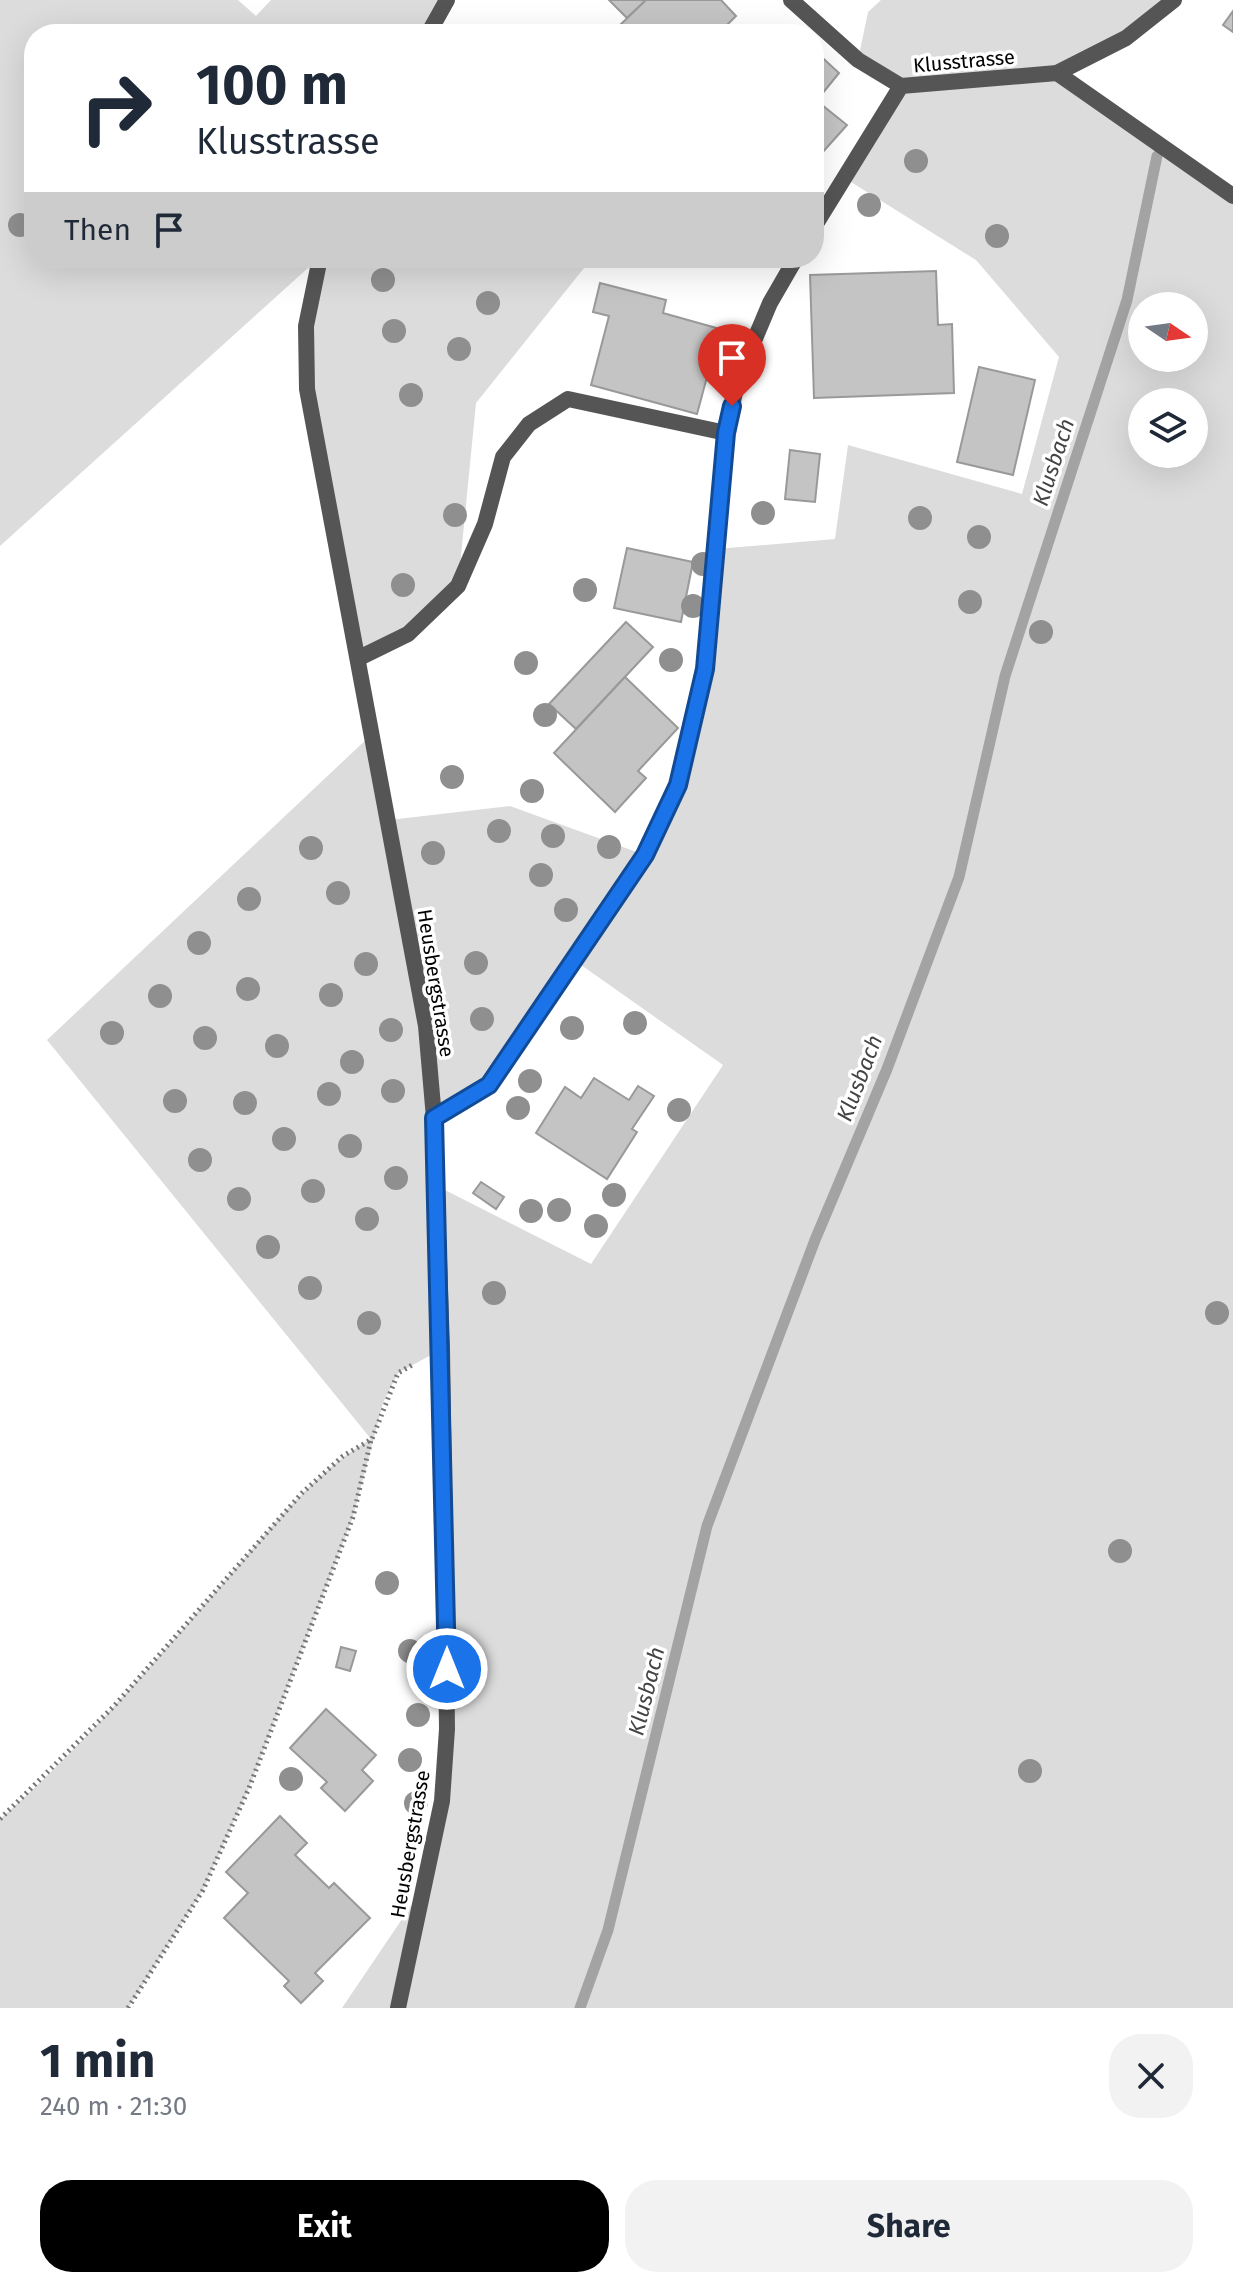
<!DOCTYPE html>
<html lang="en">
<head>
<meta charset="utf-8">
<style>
	body { margin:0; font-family:"Fira Sans",sans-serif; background:#f2f2f3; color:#1f2937; height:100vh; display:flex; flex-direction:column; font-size:30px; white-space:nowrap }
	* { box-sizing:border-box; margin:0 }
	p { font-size:26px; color:#747a83 }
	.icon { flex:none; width:44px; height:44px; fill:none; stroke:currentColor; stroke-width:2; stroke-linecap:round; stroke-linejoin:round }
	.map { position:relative; height:2008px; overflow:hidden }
	.details { display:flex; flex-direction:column; background:#fff; flex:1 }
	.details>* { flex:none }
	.guide { position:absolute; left:24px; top:24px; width:800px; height:244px; border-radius:32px; box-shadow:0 8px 32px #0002; background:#fff; color:#1f2937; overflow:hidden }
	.needle { width:52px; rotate:103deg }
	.buttons { position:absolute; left:1128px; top:292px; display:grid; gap:16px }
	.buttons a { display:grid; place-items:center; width:80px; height:80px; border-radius:50%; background:#fff; box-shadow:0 8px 32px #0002; font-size:40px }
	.pin { position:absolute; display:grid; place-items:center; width:68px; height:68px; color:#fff; margin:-82px -34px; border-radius:50% 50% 50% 0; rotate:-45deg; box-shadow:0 0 8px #0007 }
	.pin .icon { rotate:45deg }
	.me { position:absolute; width:88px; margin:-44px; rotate:0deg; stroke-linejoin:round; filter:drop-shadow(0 0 6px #0008) }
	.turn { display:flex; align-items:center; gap:28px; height:168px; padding:0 40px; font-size:36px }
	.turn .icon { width:104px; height:104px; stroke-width:2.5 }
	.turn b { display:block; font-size:56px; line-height:68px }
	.then { display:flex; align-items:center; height:76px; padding:0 40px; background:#0003; gap:16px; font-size:30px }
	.round { display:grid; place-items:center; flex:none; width:84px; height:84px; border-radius:32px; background:#f2f2f3 }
	.summary { display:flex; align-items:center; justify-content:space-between; height:136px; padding:0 40px }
	h1 { font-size:48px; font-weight:700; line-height:60px }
	.primary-button { display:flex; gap:16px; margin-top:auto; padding:16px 40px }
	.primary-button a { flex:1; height:92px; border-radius:32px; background:#000; color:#fff; font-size:32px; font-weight:700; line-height:92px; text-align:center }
	.primary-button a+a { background:#f2f2f3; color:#1f2937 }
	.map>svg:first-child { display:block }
</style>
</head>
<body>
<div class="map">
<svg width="1233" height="2008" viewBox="0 0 1233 2008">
	<rect width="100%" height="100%" fill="#fff"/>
	<g fill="#dcdcdc" fill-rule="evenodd">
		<polygon points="0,0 238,0 256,16 271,0 447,0 428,34 34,34 34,258 319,258 0,546"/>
		<path d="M881,0H1174L1057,73L1233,196V2008H342L427,1882L442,1801V1349L398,1373L383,1403L353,1517L249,1788L203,1890L128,2008H0V1819C82,1748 152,1664 223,1583C269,1531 311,1474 371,1439L47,1040L371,735L389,820L510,806L645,855L678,785L705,669L716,549L835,539L848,445L1022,494L1059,357L976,260L843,177L901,87L858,60L868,12ZM1142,306H1194V358H1142ZM1142,402H1194V454H1142ZM574,960L723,1065L591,1264L437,1186L434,1118L489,1085Z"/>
		<polygon points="320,258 592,258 476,403 458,586 408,634 359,658 307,389"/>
	</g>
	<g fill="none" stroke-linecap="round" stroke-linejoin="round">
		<polyline stroke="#a3a3a3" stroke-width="11" points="580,2008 608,1930 707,1526 815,1240 887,1069 959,877 1005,676 1127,300 1157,156"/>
	</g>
	<g fill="#c4c4c4" stroke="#999" stroke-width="2">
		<polygon points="609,0 646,0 627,18"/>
		<polygon points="646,0 721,0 736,16 718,34 627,34 619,26"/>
		<polygon points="1233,11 1233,32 1223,25"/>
		<polygon points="814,50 839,73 814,104"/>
		<polygon points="817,101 847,125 814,162 814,106"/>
		<polygon points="936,271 938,325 952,324 954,393 814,398 810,275"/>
		<polygon points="600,283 666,300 663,313 720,329 697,414 591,385 609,316 593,312"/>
		<polygon points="979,367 1035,380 1013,475 957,462"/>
		<polygon points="790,450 820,454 815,502 785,499"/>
		<polygon points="627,548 693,562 681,622 614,608"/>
		<polygon points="626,622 653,647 576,729 549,704"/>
		<polygon points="625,677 678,728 638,771 646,778 615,812 554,753"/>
		<polygon points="594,1078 629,1100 638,1086 654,1096 632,1129 637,1132 607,1179 536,1133 565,1087 581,1098"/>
		<polygon points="481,1182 504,1197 496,1209 473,1193"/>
		<polygon points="341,1647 356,1651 350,1671 336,1667"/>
		<polygon points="326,1709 376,1755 362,1770 373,1781 345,1811 321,1788 327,1782 290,1748"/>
		<polygon points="280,1816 307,1843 295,1855 329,1888 334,1883 370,1918 315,1973 323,1981 301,2003 284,1986 289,1981 224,1918 248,1893 226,1872"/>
	</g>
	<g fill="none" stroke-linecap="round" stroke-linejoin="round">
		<g stroke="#777" stroke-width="5" stroke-dasharray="2 4" stroke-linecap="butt">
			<polyline points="0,1819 115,1705 302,1493 343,1456 372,1439 398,1373 414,1364"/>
			<polyline points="128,2008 203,1890 249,1788 353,1517 371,1440"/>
		</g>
		<polyline stroke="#555" stroke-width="16" points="359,658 408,634 458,586 485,524 503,457 529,424 568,399 726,433"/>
		<g stroke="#555" stroke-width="16">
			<polyline points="791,0 858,60 901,86"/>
			<polyline points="1057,73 1233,196"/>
			<polyline points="814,227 901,86 1057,73 1126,38 1174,0"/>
			<polyline points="434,1118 489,1085 645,855 678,785 705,669 726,433 738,379 770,303 796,258"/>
		</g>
		<g stroke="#555" stroke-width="16">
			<polyline points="428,34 447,0"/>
			<polyline points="320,258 306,326 307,389 426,1026 434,1118 442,1348 447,1729 442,1801 398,2008"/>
		</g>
	</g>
	<g fill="#8f8f8f">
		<circle cx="916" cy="161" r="12"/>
		<circle cx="869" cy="205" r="12"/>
		<circle cx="20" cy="225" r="12"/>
		<circle cx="997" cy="236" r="12"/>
		<circle cx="383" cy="280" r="12"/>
		<circle cx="488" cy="303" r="12"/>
		<circle cx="394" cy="331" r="12"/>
		<circle cx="459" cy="349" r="12"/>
		<circle cx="411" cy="395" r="12"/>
		<circle cx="763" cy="513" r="12"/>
		<circle cx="455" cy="515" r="12"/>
		<circle cx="920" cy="518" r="12"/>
		<circle cx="979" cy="537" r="12"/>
		<circle cx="703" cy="564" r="12"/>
		<circle cx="403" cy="585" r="12"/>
		<circle cx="585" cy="590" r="12"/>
		<circle cx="970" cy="602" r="12"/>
		<circle cx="693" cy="606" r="12"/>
		<circle cx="1041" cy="632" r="12"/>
		<circle cx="671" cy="660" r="12"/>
		<circle cx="526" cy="663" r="12"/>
		<circle cx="545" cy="715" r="12"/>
		<circle cx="452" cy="777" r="12"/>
		<circle cx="532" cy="791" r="12"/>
		<circle cx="499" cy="831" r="12"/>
		<circle cx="553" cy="836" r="12"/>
		<circle cx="609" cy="847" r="12"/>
		<circle cx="311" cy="848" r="12"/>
		<circle cx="433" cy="853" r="12"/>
		<circle cx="541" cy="875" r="12"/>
		<circle cx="338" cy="893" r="12"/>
		<circle cx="249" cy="899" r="12"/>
		<circle cx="566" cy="910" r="12"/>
		<circle cx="199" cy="943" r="12"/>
		<circle cx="476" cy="963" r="12"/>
		<circle cx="366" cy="964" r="12"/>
		<circle cx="248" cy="989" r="12"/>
		<circle cx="331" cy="995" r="12"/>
		<circle cx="160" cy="996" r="12"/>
		<circle cx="482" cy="1019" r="12"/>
		<circle cx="635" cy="1023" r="12"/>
		<circle cx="572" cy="1028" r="12"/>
		<circle cx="391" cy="1030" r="12"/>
		<circle cx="112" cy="1033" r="12"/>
		<circle cx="205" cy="1038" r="12"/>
		<circle cx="277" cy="1046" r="12"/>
		<circle cx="352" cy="1062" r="12"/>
		<circle cx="530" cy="1081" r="12"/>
		<circle cx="393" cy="1091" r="12"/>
		<circle cx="329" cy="1094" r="12"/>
		<circle cx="175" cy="1101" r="12"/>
		<circle cx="245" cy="1103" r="12"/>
		<circle cx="518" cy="1108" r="12"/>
		<circle cx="679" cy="1110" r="12"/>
		<circle cx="284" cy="1139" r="12"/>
		<circle cx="350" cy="1146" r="12"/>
		<circle cx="200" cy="1160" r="12"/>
		<circle cx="396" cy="1178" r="12"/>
		<circle cx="313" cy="1191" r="12"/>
		<circle cx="614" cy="1195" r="12"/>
		<circle cx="239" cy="1199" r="12"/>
		<circle cx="559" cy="1210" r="12"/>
		<circle cx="531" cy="1211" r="12"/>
		<circle cx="367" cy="1219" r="12"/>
		<circle cx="596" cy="1226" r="12"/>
		<circle cx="268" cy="1247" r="12"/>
		<circle cx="310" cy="1288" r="12"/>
		<circle cx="494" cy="1293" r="12"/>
		<circle cx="1217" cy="1313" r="12"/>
		<circle cx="369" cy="1323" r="12"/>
		<circle cx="1120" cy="1551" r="12"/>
		<circle cx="387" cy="1583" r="12"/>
		<circle cx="410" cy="1651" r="12"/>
		<circle cx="418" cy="1715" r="12"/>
		<circle cx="410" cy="1760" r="12"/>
		<circle cx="1030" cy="1771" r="12"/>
		<circle cx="291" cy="1779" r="12"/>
		<circle cx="416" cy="1803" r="12"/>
	</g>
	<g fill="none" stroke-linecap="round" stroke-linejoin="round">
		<defs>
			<polyline id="route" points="447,1669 434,1118 489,1085 645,855 678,785 705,669 726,433 732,406"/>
		</defs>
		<use href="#route" stroke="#114b97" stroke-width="20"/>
		<use href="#route" stroke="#1a73e8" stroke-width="14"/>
	</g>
	<g text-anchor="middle" stroke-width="7" stroke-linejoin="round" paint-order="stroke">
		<g font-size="20" fill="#000" stroke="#fff">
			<text transform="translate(964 61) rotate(-5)" y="7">Klusstrasse</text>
			<text transform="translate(436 983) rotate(81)" y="7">Heusbergstrasse</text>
			<text transform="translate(410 1844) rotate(-80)" y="7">Heusbergstrasse</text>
		</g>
		<g font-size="22" font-style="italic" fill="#444" stroke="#fff">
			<text transform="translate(1053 462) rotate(-72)" y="8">Klusbach</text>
			<text transform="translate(859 1078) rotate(-69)" y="8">Klusbach</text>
			<text transform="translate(646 1691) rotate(-76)" y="8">Klusbach</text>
		</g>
	</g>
</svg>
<div class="buttons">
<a><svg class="needle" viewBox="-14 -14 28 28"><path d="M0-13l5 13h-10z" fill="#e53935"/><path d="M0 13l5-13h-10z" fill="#747a83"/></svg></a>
<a><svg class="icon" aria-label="layers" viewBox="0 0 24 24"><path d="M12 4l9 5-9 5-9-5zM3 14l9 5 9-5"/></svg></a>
</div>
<div class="pin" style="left:732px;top:406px;background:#d93025"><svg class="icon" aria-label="arrive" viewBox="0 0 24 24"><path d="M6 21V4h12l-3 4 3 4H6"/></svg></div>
<svg class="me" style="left:447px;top:1669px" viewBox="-20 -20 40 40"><circle r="17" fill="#1a73e8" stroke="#fff" stroke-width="3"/><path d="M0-11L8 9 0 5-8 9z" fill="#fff"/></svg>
<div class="guide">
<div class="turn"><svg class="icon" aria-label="right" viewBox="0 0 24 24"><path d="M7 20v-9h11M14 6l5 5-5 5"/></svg><div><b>100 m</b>Klusstrasse</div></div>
<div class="then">Then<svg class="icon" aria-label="arrive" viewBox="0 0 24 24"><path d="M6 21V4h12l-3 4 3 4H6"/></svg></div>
</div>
</div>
<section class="details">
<div class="summary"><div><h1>1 min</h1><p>240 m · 21:30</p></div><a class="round"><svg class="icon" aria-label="close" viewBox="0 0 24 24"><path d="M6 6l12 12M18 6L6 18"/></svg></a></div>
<div class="primary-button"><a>Exit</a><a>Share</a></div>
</section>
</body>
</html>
